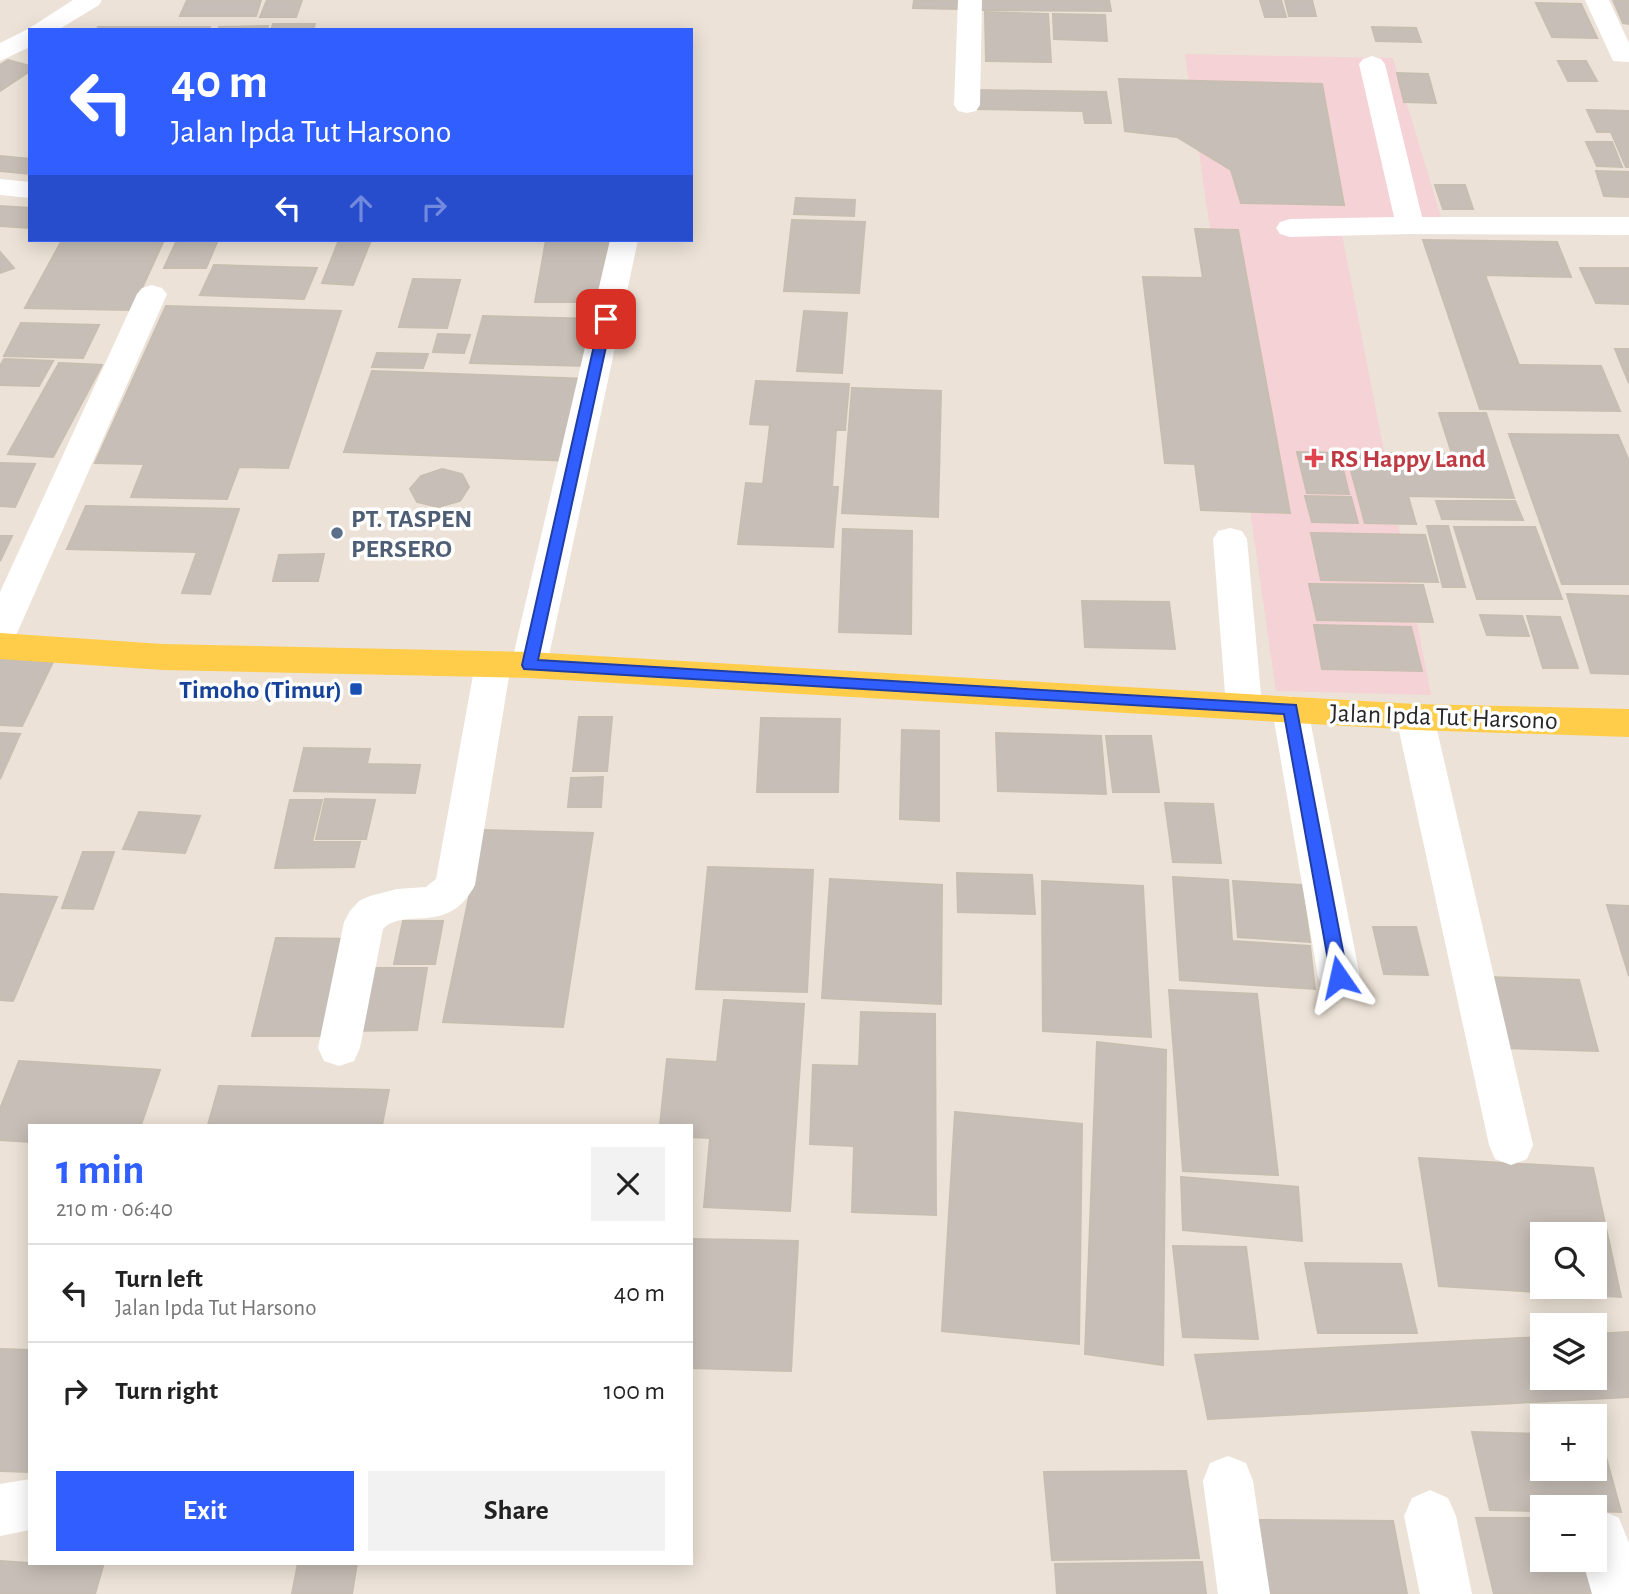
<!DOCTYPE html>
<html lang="en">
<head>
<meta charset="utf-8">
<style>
	body { margin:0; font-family:"Alegreya Sans",sans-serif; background:#f2f2f2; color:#222; height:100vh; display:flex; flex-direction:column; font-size:26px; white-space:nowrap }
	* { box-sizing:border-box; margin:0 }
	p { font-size:23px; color:#767676 }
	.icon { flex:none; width:38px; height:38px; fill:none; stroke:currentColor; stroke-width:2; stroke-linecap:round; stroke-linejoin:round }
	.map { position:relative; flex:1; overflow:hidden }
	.panel { position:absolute; left:28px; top:1124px; width:665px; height:441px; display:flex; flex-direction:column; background:#fff; border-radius:0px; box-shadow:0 4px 18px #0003 }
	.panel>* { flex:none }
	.guide { position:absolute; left:28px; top:28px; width:665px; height:214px; border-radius:0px; box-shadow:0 4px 18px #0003; background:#315fff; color:#fff; overflow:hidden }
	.tools { position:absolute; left:1530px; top:1222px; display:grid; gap:14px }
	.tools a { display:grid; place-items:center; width:77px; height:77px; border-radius:0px; background:#fff; box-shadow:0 4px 18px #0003; font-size:35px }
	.pin { position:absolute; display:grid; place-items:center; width:60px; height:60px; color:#fff; margin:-30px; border-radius:14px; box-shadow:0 4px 10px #0006 }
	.me { position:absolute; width:77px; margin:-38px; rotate:349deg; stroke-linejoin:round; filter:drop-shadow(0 0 5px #0008) }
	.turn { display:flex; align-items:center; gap:24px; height:147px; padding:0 28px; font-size:32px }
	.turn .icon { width:91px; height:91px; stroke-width:2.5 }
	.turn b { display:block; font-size:49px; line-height:60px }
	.lanes { display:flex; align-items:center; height:66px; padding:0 28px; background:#0003; justify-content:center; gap:35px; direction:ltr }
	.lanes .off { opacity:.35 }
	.round { display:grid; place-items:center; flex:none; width:74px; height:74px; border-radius:0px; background:#f2f2f2 }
	.overview { display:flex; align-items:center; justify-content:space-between; height:119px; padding:0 28px }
	h1 { font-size:42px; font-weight:700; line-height:52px; color:#315fff }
	.primary-button { display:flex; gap:14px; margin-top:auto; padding:14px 28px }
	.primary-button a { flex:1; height:80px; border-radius:0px; background:#315fff; color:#fff; font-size:28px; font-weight:700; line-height:80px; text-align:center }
	.primary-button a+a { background:#f2f2f2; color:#222 }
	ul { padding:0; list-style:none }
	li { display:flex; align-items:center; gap:21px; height:98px; padding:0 28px; border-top:2px solid #e0e0e0 }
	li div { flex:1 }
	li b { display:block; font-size:26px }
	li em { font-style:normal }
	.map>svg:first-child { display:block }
</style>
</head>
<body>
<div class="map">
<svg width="1629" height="1594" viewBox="0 0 1629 1594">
	<rect width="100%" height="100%" fill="#ece2d7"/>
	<polygon fill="#f4d2d5" points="1185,54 1393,58 1443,224 1340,224 1431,695 1276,691"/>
	<g fill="#c7bfb7" stroke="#c7beb1" stroke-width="2" fill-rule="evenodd">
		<polygon points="187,0 261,0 256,16 180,16"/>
		<polygon points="267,0 302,0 296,17 260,17"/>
		<polygon points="914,0 957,0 957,9 913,8"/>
		<polygon points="979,0 1109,0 1111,11 980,10"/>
		<polygon points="1260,0 1281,0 1286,17 1265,17"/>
		<polygon points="1285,0 1312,0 1316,16 1289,16"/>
		<polygon points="1613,0 1629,0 1629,24 1623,23"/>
		<polygon points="1536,3 1581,4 1597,38 1552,37"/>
		<polygon points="985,12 1048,14 1051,62 986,61"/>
		<polygon points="1053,14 1105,15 1107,41 1054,39"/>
		<polygon points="273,24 315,24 313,30 271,30"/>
		<polygon points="268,26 267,30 218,30 219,27"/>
		<polygon points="98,27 210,27 209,30 97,30"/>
		<polygon points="1372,27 1416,28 1421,42 1376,41"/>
		<polygon points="8,60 30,66 30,71 0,91 0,65"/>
		<polygon points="1558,61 1586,61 1597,81 1568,81"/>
		<polygon points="1397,73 1428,74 1436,103 1404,102"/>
		<polygon points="1119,79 1322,84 1344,205 1241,203 1231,170 1177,137 1125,131"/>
		<polygon points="976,90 1106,92 1111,123 1085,123 1083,111 977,109"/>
		<polygon points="1587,110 1629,111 1629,167 1626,167 1611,132 1597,132"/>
		<polygon points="1586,142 1612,142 1622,167 1597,166"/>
		<polygon points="0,156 30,159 30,174 0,171"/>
		<polygon points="1596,171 1629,172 1629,197 1604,196"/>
		<polygon points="1435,185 1465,185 1473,209 1443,209"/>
		<polygon points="796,198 855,200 854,216 794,214"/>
		<polygon points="0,206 30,208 30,228 0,226"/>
		<polygon points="792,220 865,222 859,293 784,291"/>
		<polygon points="1195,229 1238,230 1290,513 1201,510 1195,464 1165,463 1143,277 1203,278"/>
		<polygon points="62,240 164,240 132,310 25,308"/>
		<polygon points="177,240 218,240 206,268 164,268"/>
		<polygon points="339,240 371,240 353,285 322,283"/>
		<polygon points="546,240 617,240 609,302 535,302"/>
		<polygon points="1423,240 1557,242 1571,277 1485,275 1519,365 1601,366 1620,411 1480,409"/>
		<polygon points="0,252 14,268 0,273"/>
		<polygon points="214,265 317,268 304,299 200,295"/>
		<polygon points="1580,268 1629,268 1629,304 1596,303"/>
		<polygon points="413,279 460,280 447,328 399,327"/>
		<polygon points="166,306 341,311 288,468 239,467 227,499 131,497 144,464 95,463"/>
		<polygon points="804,311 847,313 842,373 797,371"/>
		<polygon points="483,316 599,319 589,366 470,363"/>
		<polygon points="21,323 99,325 83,358 4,356"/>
		<polygon points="438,334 470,335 464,353 433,352"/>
		<polygon points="1615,349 1629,349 1629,383"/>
		<polygon points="377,353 428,354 423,368 372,367"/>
		<polygon points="4,359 53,361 39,386 0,385 0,366"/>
		<polygon points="59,363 102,365 53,457 8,454"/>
		<polygon points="372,371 590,379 571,461 344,452"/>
		<polygon points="756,381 849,384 845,430 836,430 832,487 838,487 833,547 738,544 746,483 763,484 770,425 750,424"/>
		<polygon points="852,388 941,391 938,517 842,513"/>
		<polygon points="1439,413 1486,413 1514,498 1408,496 1416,524 1365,523 1346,452 1452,454"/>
		<polygon points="1509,434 1618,435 1629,461 1629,584 1562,584"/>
		<polygon points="1297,452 1339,453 1349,494 1307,493"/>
		<polygon points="0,463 35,464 15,507 0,506"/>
		<polygon points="442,469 462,474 469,487 460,501 438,507 417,502 410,489 421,476"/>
		<polygon points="1305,496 1351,497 1358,523 1312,522"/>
		<polygon points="1436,501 1515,501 1523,520 1442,519"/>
		<polygon points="86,506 239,509 210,594 182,593 197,552 67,549"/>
		<polygon points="1427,526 1448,526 1465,587 1443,587"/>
		<polygon points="1454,527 1535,527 1562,599 1477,599"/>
		<polygon points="843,529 912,531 911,634 839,632"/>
		<polygon points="1311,533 1425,535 1438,582 1321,580"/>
		<polygon points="0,536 12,536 0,561"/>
		<polygon points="324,554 318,581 273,581 279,555"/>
		<polygon points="1309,584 1423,585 1433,622 1317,620"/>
		<polygon points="1567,594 1629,596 1629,674 1591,673"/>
		<polygon points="1082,601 1169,602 1175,649 1085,647"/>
		<polygon points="1480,615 1522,616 1529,636 1487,635"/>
		<polygon points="1527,616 1560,617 1578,668 1543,668"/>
		<polygon points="1314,625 1411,627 1422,671 1322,669"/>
		<polygon points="0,659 53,662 22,726 0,725"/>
		<polygon points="579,717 612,717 607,771 573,771"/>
		<polygon points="761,718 840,719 838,792 757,792"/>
		<polygon points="902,730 939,731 939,821 900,819"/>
		<polygon points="0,733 20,734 0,779"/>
		<polygon points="996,733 1101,736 1106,794 998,791"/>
		<polygon points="1106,736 1151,736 1159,792 1113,792"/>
		<polygon points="304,748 370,749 367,764 420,765 415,793 294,791"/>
		<polygon points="603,777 601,807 568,807 571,778"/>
		<polygon points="325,799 375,800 366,839 316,839"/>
		<polygon points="290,800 322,800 312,842 360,842 354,867 275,868"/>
		<polygon points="1165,803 1213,804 1221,863 1173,862"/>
		<polygon points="139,812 200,816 185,853 123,849"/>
		<polygon points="483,830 593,833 563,1027 443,1022"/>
		<polygon points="83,852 114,852 93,909 62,908"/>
		<polygon points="708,867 813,870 807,992 696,989"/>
		<polygon points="957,873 1032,875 1035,914 958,912"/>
		<polygon points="1173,877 1228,880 1232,941 1310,946 1315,989 1180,980"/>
		<polygon points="830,879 942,885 941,1004 822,998"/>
		<polygon points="1042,881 1143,886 1151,1037 1043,1031"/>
		<polygon points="1233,881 1302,885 1310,942 1238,937"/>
		<polygon points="0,894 57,897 13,1001 0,1000"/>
		<polygon points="1607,905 1629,906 1629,976"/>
		<polygon points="403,921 443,921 435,964 394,964"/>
		<polygon points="1373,927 1416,927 1428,975 1384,974"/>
		<polygon points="276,938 356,939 335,1036 252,1036"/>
		<polygon points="358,968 427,968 417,1030 347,1031"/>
		<polygon points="1487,977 1579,980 1598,1051 1504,1048"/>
		<polygon points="1169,990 1257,994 1278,1175 1183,1171"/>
		<polygon points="724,1000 804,1004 790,1211 704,1207 710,1138 691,1137 691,1125 660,1125 667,1059 717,1062"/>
		<polygon points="861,1012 935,1014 936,1215 852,1212 854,1146 810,1144 813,1065 859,1066"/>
		<polygon points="1097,1042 1166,1050 1163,1365 1085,1354"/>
		<polygon points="19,1061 160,1070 141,1125 30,1125 30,1142 0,1140 0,1109"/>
		<polygon points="219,1086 389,1090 382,1125 208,1125"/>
		<polygon points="955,1112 1082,1124 1079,1344 942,1331"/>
		<path d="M1419,1158L1593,1168L1621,1297L1439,1286ZM1542,1234H1594V1286H1542Z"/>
		<polygon points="1181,1177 1298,1187 1302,1241 1183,1230"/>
		<polygon points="691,1239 798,1241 791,1371 691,1368"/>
		<polygon points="1173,1246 1246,1247 1258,1339 1183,1337"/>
		<polygon points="1305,1263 1401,1264 1417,1333 1318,1333"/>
		<polygon points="1629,1332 1629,1397 1208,1419 1195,1355 1542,1337 1542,1377 1594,1377 1594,1334"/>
		<polygon points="0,1349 30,1350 30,1472 0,1471"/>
		<polygon points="1472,1432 1542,1434 1542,1468 1594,1468 1594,1435 1600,1435 1621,1512 1594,1511 1594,1507 1542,1507 1542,1511 1490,1510"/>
		<polygon points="1186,1471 1199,1558 1052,1560 1044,1472"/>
		<polygon points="1476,1518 1542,1518 1542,1559 1594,1559 1606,1594 1494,1594"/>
		<polygon points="1255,1520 1393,1521 1407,1594 1266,1594"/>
		<polygon points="0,1561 30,1563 103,1566 95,1594 0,1594"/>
		<polygon points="1202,1562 1206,1594 1057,1594 1055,1564"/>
		<polygon points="298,1563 357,1563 352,1594 292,1594"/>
	</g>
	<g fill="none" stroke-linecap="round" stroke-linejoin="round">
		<g fill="#fff" fill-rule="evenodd">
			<polygon points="73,0 102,0 99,5 58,30 30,30 30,47 0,61 0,43 28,29"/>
			<polygon points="958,0 982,0 980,105 976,111 967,113 958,111 954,105"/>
			<polygon points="1585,0 1609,0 1629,43 1629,62 1613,61"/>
			<polygon points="1372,56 1381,59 1385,64 1422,217 1629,217 1629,235 1410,234 1290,237 1280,234 1276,228 1280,222 1290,219 1394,217 1359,64 1363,59"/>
			<polygon points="0,179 30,182 30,198 0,195"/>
			<polygon points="610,240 638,240 547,665 542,674 529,678 516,674 511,665"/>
			<polygon points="152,285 162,288 167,294 18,631 13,640 0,643 0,592 137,294 142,288"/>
			<polygon points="1230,528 1242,531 1247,539 1262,706 1257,715 1244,719 1231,715 1226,706 1213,539 1218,531"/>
			<path d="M493,651L506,655L511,664L475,885C448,937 405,906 383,929L360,1048L354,1061L339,1066L324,1061L318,1048L344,922L350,911L359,901L370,896L397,889L426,887L436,879L475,664L480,655Z"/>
			<polygon points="1290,696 1303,700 1308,709 1360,977 1354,989 1339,994 1324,989 1318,977 1272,709 1277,700"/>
			<polygon points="1415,704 1428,707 1434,717 1533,1145 1527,1159 1511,1165 1495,1159 1489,1145 1396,717 1402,707"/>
			<polygon points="1228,1456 1246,1463 1253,1481 1270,1594 1218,1594 1203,1481 1210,1463"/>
			<polygon points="30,1479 30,1530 0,1536 0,1484"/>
			<polygon points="1430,1490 1448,1498 1456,1516 1472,1594 1420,1594 1404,1516 1412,1498"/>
			<polygon points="1601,1510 1619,1518 1629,1543 1629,1594 1592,1594 1582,1559 1594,1559 1594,1513"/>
		</g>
		<polygon fill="#ffcd49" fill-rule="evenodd" points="0,633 163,644 529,652 1415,704 1629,709 1629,737 1415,730 529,678 163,670 0,659"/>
	</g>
	<polygon fill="#315fff" stroke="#203ea6" stroke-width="2" points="606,316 612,319 538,660 1296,705 1348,977 1346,982 1333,982 1331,977 1284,714 524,669 522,665 600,319"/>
	<path fill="#e0444e" stroke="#fff" stroke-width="2.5" d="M1310.5 447.5h7v7h7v7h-7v7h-7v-7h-7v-7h7z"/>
	<circle fill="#5c6f8a" stroke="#fff" stroke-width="2.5" cx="337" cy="533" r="7"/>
	<rect fill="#1a4fb4" stroke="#fff" stroke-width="2.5" x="349" y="682" width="14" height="14" rx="3.5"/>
	<g text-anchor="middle" stroke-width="7" stroke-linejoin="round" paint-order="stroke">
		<g font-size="26" font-weight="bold" fill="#be3a42" stroke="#fff" text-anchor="start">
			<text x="1330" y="467">RS Happy Land</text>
		</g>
		<g font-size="26" font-weight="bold" fill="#4e5e75" stroke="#fff" text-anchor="start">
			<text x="351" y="527">PT. TASPEN<tspan x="351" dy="30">PERSERO</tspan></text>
		</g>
		<g font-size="26" font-weight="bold" fill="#164399" stroke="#fff" text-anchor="end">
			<text x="342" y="698">Timoho (Timur)</text>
		</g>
		<g font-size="26" fill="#272727" stroke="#fff">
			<text transform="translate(1444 716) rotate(2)" y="9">Jalan Ipda Tut Harsono</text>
		</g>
	</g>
</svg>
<div class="tools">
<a><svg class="icon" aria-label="search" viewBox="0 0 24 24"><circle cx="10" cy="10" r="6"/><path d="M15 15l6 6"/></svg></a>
<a><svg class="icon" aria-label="layers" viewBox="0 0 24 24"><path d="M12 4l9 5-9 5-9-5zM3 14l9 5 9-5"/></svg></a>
<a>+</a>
<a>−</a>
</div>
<div class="pin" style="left:606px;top:319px;background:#d93025"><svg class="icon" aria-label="arrive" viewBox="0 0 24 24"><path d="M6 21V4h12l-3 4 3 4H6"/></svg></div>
<svg class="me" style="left:1339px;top:977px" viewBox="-20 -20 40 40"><path d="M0-17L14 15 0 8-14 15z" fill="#315fff" stroke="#fff" stroke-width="4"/></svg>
<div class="guide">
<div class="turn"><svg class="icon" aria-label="left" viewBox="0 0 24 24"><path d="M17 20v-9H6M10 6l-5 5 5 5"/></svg><div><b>40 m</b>Jalan Ipda Tut Harsono</div></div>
<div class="lanes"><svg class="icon" aria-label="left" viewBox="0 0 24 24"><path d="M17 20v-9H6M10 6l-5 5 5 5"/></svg><svg class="icon off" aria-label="ahead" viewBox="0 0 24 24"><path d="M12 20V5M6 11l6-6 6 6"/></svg><svg class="icon off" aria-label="right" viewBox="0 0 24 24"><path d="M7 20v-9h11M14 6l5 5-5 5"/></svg></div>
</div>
<section class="panel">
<div class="overview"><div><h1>1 min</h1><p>210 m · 06:40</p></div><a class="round"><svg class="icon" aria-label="close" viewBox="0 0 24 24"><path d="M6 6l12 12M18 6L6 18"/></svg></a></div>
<ul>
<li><svg class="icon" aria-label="left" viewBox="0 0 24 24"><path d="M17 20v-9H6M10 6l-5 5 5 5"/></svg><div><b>Turn left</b><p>Jalan Ipda Tut Harsono</p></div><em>40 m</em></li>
<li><svg class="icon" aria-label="right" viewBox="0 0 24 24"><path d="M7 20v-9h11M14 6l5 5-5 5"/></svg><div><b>Turn right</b></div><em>100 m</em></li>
</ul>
<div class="primary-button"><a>Exit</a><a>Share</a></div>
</section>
</div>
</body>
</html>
